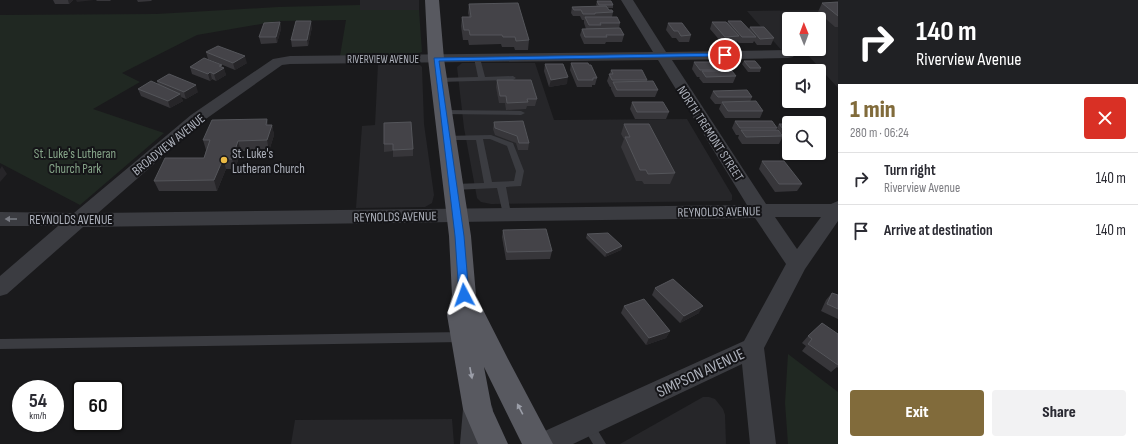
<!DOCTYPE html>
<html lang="en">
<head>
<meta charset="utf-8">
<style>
	body { margin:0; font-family:"Sofia Sans Condensed",sans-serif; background:#f2f2f3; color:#2b2b33; height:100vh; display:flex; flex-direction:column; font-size:15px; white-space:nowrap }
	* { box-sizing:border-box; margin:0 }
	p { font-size:13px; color:#7c7c81 }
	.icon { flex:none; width:22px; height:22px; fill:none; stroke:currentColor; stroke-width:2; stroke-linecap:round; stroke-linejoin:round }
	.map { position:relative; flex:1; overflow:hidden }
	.details { display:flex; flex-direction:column; background:#fff; width:300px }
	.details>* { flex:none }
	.guide { background:#202124; color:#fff; overflow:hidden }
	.needle { width:26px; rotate:359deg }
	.controls { position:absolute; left:782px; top:12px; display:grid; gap:8px }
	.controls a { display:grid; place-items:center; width:44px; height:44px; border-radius:4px; background:#fff; box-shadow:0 1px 3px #0004; font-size:20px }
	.speed { position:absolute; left:12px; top:380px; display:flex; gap:8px; font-size:20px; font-weight:700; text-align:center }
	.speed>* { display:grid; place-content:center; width:52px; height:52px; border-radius:50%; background:#fff; box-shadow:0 1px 3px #0004; line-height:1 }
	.speed small { font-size:10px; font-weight:400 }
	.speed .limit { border:2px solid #111; border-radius:6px; background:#fff; color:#111 }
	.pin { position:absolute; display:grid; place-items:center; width:34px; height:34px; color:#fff; margin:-17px; border:2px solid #fff; border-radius:50%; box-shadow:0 1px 4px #0007 }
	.me { position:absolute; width:44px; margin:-22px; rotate:356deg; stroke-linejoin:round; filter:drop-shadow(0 0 3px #0008) }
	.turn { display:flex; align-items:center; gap:14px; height:84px; padding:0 12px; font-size:18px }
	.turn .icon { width:52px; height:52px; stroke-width:2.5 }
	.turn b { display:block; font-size:28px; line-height:34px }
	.round { display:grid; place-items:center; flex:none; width:42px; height:42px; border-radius:4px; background:#f2f2f3 }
	.headline { display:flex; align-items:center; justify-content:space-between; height:68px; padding:0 12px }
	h1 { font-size:24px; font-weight:800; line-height:30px; color:#816b3b }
	.button { display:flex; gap:8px; margin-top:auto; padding:8px 12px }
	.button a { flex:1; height:46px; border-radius:4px; background:#816b3b; color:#fff; font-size:16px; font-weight:800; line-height:46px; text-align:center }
	.button a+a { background:#f2f2f3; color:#2b2b33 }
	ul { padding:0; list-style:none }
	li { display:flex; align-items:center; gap:12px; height:52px; padding:0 12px; border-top:1px solid #e1e1e2 }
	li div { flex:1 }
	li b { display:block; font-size:15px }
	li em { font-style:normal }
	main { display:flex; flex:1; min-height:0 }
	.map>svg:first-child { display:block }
</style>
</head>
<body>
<main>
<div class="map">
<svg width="838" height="444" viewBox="0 0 838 444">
	<rect width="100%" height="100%" fill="#1a1a1c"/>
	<g fill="#262629" fill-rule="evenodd">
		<rect x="360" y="0" width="59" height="10"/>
		<path d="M838,10V88L804,51L783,52L747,11ZM789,19H819V49H789Z"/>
		<polygon points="411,63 419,64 422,67 424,124 434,195 432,203 425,207 356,208 362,126 375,125 378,64"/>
		<polygon points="462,63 535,63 554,120 687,119 732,195 732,200 730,201 491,204 481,202 477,198 464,128 457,67"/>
		<polygon points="703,397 709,397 715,399 723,409 725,415 726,444 620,444"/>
		<polygon points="452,419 454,444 291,444 295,420"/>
	</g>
	<g fill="#202822">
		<polygon points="360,5 360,10 419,10 422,52 409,56 340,56 346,20 278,21 197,35 122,73 140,82 93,109 164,133 80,205 0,163 0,15 156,14 278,7"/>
		<polygon points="788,354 838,392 838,444 788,444 785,403"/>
	</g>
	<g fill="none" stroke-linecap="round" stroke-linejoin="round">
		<g fill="#3b3c41" fill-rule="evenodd">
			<polygon points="477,56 480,58 485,77 513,76 516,78 513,80 439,82 436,80 439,78 478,77 474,58"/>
			<polygon points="440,110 521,111 525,113 521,115 443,114 440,114"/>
			<path d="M491,135L513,143L524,171L521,186L506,187L511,214L507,217L503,214L497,188L453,190L449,187L453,184L484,183L476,140H443L442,138L443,136ZM483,139H490L507,146L516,171L514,181L492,182Z"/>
			<polygon points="463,332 467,334 468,337 467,340 463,342 0,349 0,339"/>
			<polygon points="588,419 592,421 606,444 593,444 582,425 584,421"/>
		</g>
		<path fill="#3b3c41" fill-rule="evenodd" d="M621,0H633L666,52L788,50L793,51L795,54L793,57L788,58L672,60L766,204H831L838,201V221L805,269L764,348L776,444H750L742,364L573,444H532L536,435L744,341L786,264L755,218L83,227L7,294L0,296V276L58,226H0V212L74,213L191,115L273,59L290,56L653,52ZM658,60L747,205L98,213L203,121L282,65L290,64ZM775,217H821L797,249Z"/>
		<polygon fill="#3b3c41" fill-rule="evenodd" points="478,395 488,399 493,409 490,444 460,444 463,409 468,399"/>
		<polygon fill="#585960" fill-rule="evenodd" points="425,0 439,0 444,59 471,236 476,296 508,359 553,444 522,444 484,367 492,409 508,444 478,444 463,409 447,315 452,295 449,236 428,59"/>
	</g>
	<g fill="#37363a">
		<polygon points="53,0 73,0 69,4 55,4"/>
		<polygon points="96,0 111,0 110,1 97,1"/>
		<polygon points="137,0 152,0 151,1 138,2"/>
		<polygon points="597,1 613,5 613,8 608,8 609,10 613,12 612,17 620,23 619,28 624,35 622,42 606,42 605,44 584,44 580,35 582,29 586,29 584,23 584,20 582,20 580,16 573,16 571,13 572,7 597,6 596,5"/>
		<polygon points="838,2 838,27 835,27 818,12 822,3"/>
		<polygon points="469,4 529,40 528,50 515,50 514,47 502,47 501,44 469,45 468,40 463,40 461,26 462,17 469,17 468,13"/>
		<polygon points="728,21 749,29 750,27 774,38 771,45 757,45 754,41 753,43 739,43 737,41 737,43 722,43 710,29 712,22 727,23"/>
		<polygon points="280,22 281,29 277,43 261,44 259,37"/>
		<polygon points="668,23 691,35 689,42 679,42 676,38 672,38 666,30"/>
		<polygon points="312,27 308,46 292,47 291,40"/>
		<polygon points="206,52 247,63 235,70 208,59"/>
		<polygon points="744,61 761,68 760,72 748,72 742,64"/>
		<polygon points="694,62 732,68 731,71 736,76 733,83 703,83 699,78 700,77 697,77 692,69"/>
		<polygon points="571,63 589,65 597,78 595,85 592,85 592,87 577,87 570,70"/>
		<polygon points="545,64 567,84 549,87 544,71"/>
		<polygon points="190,67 223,67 226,75 216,81 212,79 210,81 192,74"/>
		<polygon points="611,70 647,80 647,81 658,90 655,97 615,97 611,89 611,87 610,87 607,81"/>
		<polygon points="497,80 537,99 535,106 527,106 526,109 506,110 505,103 499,103 496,87"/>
		<polygon points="157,81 198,92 186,99 181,97 183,101 170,108 141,96 138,89 158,85"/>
		<polygon points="713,91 752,97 750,102 763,111 760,118 725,118 719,109 721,104 715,104 710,98"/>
		<polygon points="632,102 669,112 666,119 635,119 630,109"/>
		<polygon points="267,119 268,125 272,125 274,135 269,151 241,151 235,169 226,169 217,191 159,191 154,181 204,158 206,150 203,140"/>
		<polygon points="735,121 777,128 776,130 783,136 779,144 742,144 738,138 739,135 736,135 732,128"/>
		<polygon points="494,122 529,143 528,150 518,150 516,143 495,135 493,129"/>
		<polygon points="384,123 413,149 413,156 393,157 393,151 384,152"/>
		<polygon points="624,124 675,173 670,184 644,184 642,181 636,181 621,147 624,139 621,134"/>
		<polygon points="779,124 789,124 789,133 781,133 777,128"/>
		<polygon points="762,161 802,184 797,191 775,192 759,169"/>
		<polygon points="503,230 552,251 550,259 506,260 502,237"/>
		<polygon points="587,234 622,246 621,250 605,257 586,238"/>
		<polygon points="655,288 699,313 680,323 652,295"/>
		<polygon points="832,293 838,295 838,319 821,311 826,300"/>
		<polygon points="624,306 670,331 666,338 646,345 621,313"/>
		<polygon points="838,334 838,368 837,367 831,372 802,351 806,346 802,343 808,336"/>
	</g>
	<g fill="#262528">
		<polygon points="68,0 73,0 69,4"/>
		<polygon points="76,0 94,0 77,2"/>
		<polygon points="311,21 312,27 308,46 307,40"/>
		<polygon points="280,22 281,29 277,43 276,37"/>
		<polygon points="245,56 247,63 235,70 233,63"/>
		<polygon points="222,65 223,68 224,68 226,75 216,81 214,74 219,66"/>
		<polygon points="210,72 212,79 210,81 208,74"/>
		<polygon points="568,77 567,84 549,87 551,80"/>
		<polygon points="196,85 198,92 186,99 184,92"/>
		<polygon points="180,94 183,101 170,108 168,101"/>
		<polygon points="267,119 269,129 266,125"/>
		<polygon points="272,125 274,135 269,151 267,140"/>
		<polygon points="238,141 241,151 235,169 232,159"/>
		<polygon points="223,159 226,169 217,191 214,180"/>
		<polygon points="2,166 7,174 0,182 0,169"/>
		<polygon points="622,246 621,250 605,257 607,253"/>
		<polygon points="703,306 699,313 680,323 684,316"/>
		<polygon points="670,331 666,338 646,345 649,338"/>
	</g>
	<g fill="#444348" stroke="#54555a">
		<polygon points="597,1 611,1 613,5 599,5"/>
		<polygon points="838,2 838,16 822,3"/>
		<polygon points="518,3 529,40 516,41 515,37 503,37 502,35 470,35 469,30 464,30 462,17 471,17 469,4"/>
		<polygon points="606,6 609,10 612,10 613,12 595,13 595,14 583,14 581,10 574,10 572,7"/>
		<polygon points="585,17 617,17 620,23 600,23 601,25 589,25"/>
		<polygon points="296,21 311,21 307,40 291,40"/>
		<polygon points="728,21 741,21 756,37 742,37"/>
		<polygon points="280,22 276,37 259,37 264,23"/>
		<polygon points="712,22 726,22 739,36 725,37"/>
		<polygon points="668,23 682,23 691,35 681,36 678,31 674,31"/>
		<polygon points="750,27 764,27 774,38 760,39"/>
		<polygon points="620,28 624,35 606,35 607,37 585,37 582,29"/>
		<polygon points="218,46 245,56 233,63 206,52"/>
		<polygon points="204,58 222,65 219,66 224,68 214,74 210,72 208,74 190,67"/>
		<polygon points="744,61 755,61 761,68 750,68"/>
		<polygon points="694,62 728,62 732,68 728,68 729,70 700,70"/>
		<polygon points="571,63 588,63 589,65 591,65 597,78 593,78 593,80 578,80"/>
		<polygon points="545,64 563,64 568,77 551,80"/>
		<polygon points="611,70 642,70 647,80 612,80 609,74 613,74"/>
		<polygon points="702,71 732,71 736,76 706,77"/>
		<polygon points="169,74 196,85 184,92 157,81"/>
		<polygon points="497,80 531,80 537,99 527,99 528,102 507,103 506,96 500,96"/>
		<polygon points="151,81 180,94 168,101 138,89"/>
		<polygon points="653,81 658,90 617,90 613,82"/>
		<polygon points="747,90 752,97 718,97 713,91"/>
		<polygon points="756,101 763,111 728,111 722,102"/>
		<polygon points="632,102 663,102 669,112 637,112"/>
		<polygon points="267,119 266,125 272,125 267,140 238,141 232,159 223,159 214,180 154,181 165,158 204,158 210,140 203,140 212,120"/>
		<polygon points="523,121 529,143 519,143 517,136 495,128 494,122"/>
		<polygon points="735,121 772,121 777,128 740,128"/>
		<polygon points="411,122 413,149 393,150 393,144 384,144 384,123"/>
		<polygon points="624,124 649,124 675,173 648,174 646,170 640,170 625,137 630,137"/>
		<polygon points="779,124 789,124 789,129 783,129"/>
		<polygon points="741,130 778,130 783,136 746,137"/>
		<polygon points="762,161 784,161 802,184 779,184"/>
		<polygon points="546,229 552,251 507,252 503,230"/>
		<polygon points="608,233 622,246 607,253 587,234"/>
		<polygon points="673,279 703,306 684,316 655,288"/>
		<polygon points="832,293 838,295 838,309 827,304"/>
		<polygon points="644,299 670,331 649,338 624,306"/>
		<polygon points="822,323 838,334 838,365 808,344 812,339 808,336"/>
	</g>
	<defs><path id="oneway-solid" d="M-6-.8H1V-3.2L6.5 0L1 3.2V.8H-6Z"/></defs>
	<use fill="#7a7c84" href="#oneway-solid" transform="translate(11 219) rotate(-180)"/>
	<g fill="#9c9fa9">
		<use href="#oneway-solid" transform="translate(471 373) rotate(79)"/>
		<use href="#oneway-solid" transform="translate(520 409) rotate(-118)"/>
	</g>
	<polygon fill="#1a73e8" stroke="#114b97" points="725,53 728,55 727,56 439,61 464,236 469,295 468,298 460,298 459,295 455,236 434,58"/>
	<circle fill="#ebba44" stroke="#151518" stroke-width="1.5" cx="224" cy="160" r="4"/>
	<g text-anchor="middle" stroke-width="4" stroke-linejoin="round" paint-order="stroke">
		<g font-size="11" fill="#adb1bb" stroke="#151518">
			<text x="383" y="63">RIVERVIEW AVENUE</text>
		</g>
		<g font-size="13" fill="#adb1bb" stroke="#151518">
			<text transform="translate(711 133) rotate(57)" y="5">NORTH TREMONT STREET</text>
			<text transform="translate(168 144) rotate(-39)" y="5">BROADVIEW AVENUE</text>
			<text transform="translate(719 211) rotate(-1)" y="5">REYNOLDS AVENUE</text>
			<text transform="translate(395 216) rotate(-1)" y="5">REYNOLDS AVENUE</text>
			<text x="71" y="224">REYNOLDS AVENUE</text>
		</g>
		<g font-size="13" fill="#86a589" stroke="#151518">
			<text x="75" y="158">St. Luke's Lutheran<tspan x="75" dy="15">Church Park</tspan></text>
		</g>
		<g font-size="13" fill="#adb1bb" stroke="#151518" text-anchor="start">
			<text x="232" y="158">St. Luke's<tspan x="232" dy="15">Lutheran Church</tspan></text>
		</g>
		<g font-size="16" fill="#adb1bb" stroke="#151518">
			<text transform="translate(700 372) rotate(-25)" y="6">SIMPSON AVENUE</text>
		</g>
	</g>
</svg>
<div class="controls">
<a><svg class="needle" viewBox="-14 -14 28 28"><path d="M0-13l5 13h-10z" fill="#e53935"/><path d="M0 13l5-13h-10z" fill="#7c7c81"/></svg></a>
<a><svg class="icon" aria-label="sound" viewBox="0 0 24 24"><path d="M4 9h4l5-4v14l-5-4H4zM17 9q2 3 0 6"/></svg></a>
<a><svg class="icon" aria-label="search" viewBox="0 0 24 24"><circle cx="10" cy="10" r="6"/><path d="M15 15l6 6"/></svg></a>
</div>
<div class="speed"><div>54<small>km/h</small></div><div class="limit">60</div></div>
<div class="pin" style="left:725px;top:55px;background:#d93025"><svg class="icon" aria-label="arrive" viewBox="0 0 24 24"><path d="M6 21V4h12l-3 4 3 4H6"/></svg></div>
<svg class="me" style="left:464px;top:295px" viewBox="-20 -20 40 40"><path d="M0-17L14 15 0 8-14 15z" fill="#1a73e8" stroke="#fff" stroke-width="4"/></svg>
</div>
<section class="details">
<div class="guide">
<div class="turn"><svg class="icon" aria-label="right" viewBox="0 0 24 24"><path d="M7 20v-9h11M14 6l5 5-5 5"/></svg><div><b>140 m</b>Riverview Avenue</div></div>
</div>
<div class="headline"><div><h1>1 min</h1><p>280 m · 06:24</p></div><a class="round" style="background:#d93025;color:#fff"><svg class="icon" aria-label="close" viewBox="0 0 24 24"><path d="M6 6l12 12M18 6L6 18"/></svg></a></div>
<ul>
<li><svg class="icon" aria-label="right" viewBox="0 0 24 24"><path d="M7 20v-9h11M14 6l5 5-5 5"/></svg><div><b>Turn right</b><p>Riverview Avenue</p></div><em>140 m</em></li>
<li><svg class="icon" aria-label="arrive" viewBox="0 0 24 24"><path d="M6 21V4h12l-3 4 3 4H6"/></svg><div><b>Arrive at destination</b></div><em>140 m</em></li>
</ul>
<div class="button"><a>Exit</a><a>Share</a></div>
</section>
</main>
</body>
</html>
